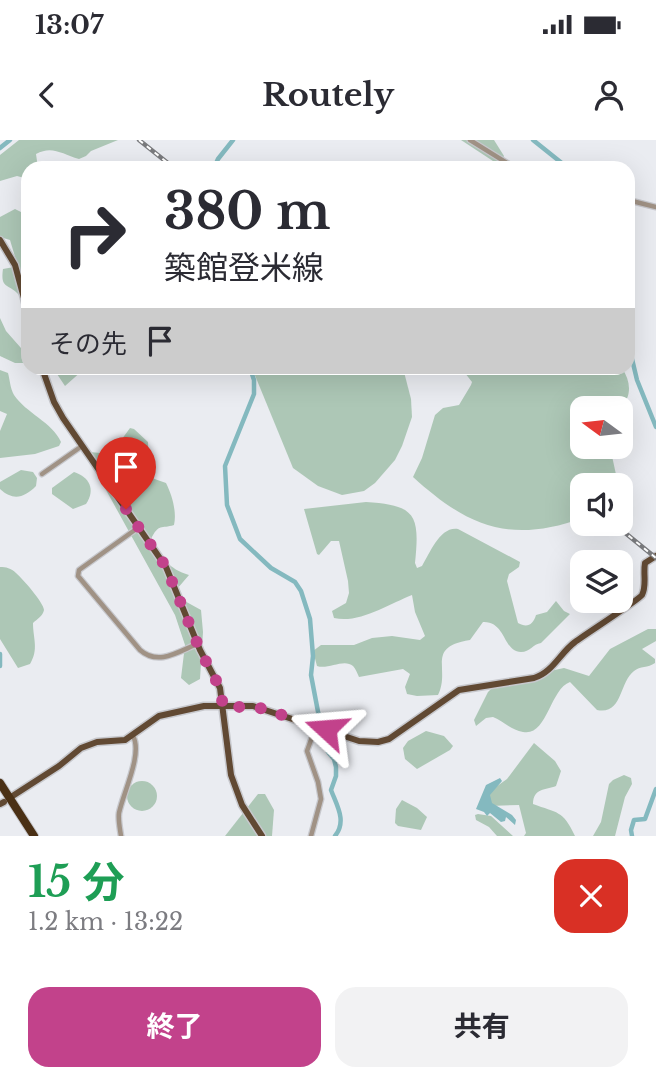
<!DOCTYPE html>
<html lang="ja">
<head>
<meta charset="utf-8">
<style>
	body { margin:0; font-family:"Libre Baskerville","Noto Sans JP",serif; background:#f2f2f3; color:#2b2b33; height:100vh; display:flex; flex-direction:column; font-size:26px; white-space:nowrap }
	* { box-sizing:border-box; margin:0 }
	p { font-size:23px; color:#7c7c81 }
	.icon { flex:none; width:38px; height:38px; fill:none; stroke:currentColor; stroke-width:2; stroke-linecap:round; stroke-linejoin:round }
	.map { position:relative; height:696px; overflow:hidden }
	.details { display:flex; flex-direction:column; background:#fff; flex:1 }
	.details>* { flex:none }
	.guide { position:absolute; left:21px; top:21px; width:614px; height:214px; border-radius:21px; box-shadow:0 7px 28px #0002; background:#fff; color:#2b2b33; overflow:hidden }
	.needle { width:46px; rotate:285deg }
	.fabs { position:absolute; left:570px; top:256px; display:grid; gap:14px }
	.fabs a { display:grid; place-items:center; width:63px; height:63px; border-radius:14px; background:#fff; box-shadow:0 7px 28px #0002; font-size:35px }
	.pin { position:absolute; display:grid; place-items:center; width:60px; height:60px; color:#fff; margin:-72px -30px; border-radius:50% 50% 50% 0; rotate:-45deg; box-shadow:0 0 7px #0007 }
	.pin .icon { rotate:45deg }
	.me { position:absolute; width:77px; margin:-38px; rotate:289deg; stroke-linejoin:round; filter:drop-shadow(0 0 5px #0008) }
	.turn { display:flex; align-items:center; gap:24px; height:147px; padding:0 28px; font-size:32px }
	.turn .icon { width:91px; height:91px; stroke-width:2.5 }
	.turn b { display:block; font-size:49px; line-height:60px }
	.then { display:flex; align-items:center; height:66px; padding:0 28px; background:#0003; gap:14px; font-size:26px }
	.round { display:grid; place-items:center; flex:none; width:74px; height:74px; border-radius:21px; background:#f2f2f3 }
	.summary { display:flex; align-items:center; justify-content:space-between; height:119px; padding:0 28px }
	h1 { font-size:42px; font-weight:700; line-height:52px; color:#1e9e55 }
	.cta { display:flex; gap:14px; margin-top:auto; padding:14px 28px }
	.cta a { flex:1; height:80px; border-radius:21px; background:#c2428b; color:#fff; font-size:28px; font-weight:700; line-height:80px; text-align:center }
	.cta a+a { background:#f2f2f3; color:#2b2b33 }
	.status { display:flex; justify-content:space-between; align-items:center; height:49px; padding:0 35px; background:#fff; direction:ltr }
	.status svg { height:19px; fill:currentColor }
	header { display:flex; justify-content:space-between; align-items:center; height:91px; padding:0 28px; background:#fff; font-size:32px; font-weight:700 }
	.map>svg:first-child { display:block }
</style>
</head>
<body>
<div class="status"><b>13:07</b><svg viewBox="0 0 49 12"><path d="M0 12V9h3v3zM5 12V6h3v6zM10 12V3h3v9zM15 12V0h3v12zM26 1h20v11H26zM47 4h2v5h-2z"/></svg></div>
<header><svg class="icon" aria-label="back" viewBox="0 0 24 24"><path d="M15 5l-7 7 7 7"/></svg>Routely<svg class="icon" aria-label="person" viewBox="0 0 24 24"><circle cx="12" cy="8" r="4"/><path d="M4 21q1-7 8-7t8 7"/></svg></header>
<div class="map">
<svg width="656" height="696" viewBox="0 0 656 696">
	<rect width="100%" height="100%" fill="#eaecf1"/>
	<g fill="#adc7b6">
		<path d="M19,0H118L91,11L86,16L79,19C62,14 52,5 36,14L38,28H28V39L17,36L0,41V15Z"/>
		<polygon points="461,0 494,0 504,16 502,21 496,23"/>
		<path d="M15,69L21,72L28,97V169C22,165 23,160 19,155C9,143 0,150 3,129L14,127L16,120L10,100L0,97V77Z"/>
		<polygon points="0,178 6,191 28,216 28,223 15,223 0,216"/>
		<polygon points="61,228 108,228 102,232 83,230 65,246 57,234"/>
		<polygon points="252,228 403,228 411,259 412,277 402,306 395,320 375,343 364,351 342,355 318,346 293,328"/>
		<path d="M461,228H622C631,242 632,255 621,268H583V292L573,301L577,305L610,307L617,339L615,345H583V378C510,404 468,387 413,337L422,318L435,275L443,268L459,265L471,245L472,242Z"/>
		<path d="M0,230L8,233C10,240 10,248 14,255C26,273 52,282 61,302L59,306L35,314L0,318V291L7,274L0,271Z"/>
		<path d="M130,288L134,289L148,302L149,337L166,343C172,355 177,372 174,385C161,389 159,383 151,399C160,417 169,429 189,435L177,449L181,459L201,470L203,492L200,539L189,545L181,538L185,505L175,475L90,321V312L111,314Z"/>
		<path d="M21,330L33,332L37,338L36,346C24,358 13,361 0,349V342Z"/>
		<path d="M74,332C89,337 96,349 86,364L73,369L52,354V348Z"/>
		<path d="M366,362C416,365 420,375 415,423L417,428L422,426C430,413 440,386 458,389L520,422L519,427L509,434L507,441L518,483C527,488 533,485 536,475L547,472L556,461L564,471L570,474L541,503C533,504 530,512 521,512C503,512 506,481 483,482L470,500C425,507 451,529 438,555L417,556L407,554L405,547L410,534L403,529L359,537C357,533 356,529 353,526C344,518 328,530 317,526L313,511L321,505H354L372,498L392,496L420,500L425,496L415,472L412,455C389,464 359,484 334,478L332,471L346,463L349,453L348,441L339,401H331L319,415L317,414L304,369Z"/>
		<path d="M0,427C6,427 11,428 16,433C22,438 44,463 44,470C43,476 37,479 33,483C33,499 39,509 30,524L18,528L0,499Z"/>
		<path d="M648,489H656V501L642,509L655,519V523C648,528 640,526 634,531C619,542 623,575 597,570L570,542C550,549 547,597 523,592C511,590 503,581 493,577L486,578L476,586L474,580L488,552L498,542L564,528L589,536L610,509Z"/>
		<polygon points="426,591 444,596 453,606 450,610 417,629 405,619 403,608 408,601"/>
		<path d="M534,603L555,621L561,631L556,646C546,650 533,648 533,664C557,673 563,670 575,696H524L526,693L519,665L489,666L486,654L507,639Z"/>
		<polygon points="624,635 631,638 632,644 625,657 615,696 593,696 601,682 609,644 613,640"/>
		<circle cx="142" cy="656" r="15"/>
		<polygon points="258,654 265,654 274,670 272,696 225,696"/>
		<polygon points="402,660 417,668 427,677 421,690 398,686 395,683 396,669"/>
		<polygon points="478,674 491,676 513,696 497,696 489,687 476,680 475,675"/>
	</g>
	<polygon fill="#84b9bf" points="500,638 502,641 490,655 492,663 512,675 516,680 515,685 506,677 505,681 501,682 490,673 487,676 484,672 476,669 486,645"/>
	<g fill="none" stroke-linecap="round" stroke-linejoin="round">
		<g stroke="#84b9bf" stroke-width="4.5">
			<polyline points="533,0 568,28"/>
			<polyline points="0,8 10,0"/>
			<polyline points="214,28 218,19 233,0"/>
			<polyline points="628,202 637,240 656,287"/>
			<path d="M250,228L254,240V254L225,326L227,365L240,399L271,428L295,442L301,451L310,479L313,516L311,535L319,577L323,586L328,612L334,619L336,627V636L331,650C337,666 347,681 335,696"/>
			<polyline points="0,514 0,526"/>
			<polyline points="632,696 631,690 634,680 645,679 656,649"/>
		</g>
		<defs>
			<g id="minor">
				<polyline points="470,0 515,28"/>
				<polyline points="628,60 656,67"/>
				<polyline points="42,334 82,306"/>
				<path d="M139,387L79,430L78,436L140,510C158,526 178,512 197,504"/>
				<path d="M121,696C120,689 118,680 119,673C123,653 143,614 133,596"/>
				<polyline points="311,696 321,659 318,642 307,611 316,586"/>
			</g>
			<g id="major">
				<polyline points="0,100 15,125 28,173"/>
				<polyline points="42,228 54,262 63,278 166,427 200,510 220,548 231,635 242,665 262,696"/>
				<path d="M11,657L59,626L81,608L97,602L125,600L159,576L204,566H253L359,601L378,602L389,599L459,550L534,538C553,532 560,513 575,502C584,495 639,460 642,455C647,446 643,434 645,423L656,416"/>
				<polyline points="0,664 4,662"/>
			</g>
			<polyline id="highway" points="0,643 34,696"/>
		</defs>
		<use href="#minor" stroke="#c7c8cd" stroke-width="7"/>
		<use href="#major" stroke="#c7c8cd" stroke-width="9"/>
		<use href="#highway" stroke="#c7c8cd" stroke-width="10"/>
		<use href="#minor" stroke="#a09285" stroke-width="4.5"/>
		<use href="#major" stroke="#614933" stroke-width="6"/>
		<use href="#highway" stroke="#4a3015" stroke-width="8"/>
		<defs>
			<g id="rail">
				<polyline points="139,0 174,28"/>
				<polyline points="613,383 656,418"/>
			</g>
		</defs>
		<use href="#rail" stroke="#7a7b7e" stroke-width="4.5"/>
		<use href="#rail" stroke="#fff" stroke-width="2" stroke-dasharray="5" stroke-linecap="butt"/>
	</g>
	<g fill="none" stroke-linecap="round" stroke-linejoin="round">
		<polyline stroke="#c2428b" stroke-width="12" stroke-dasharray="0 21.6" points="126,369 166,427 200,510 220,548 223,566 260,568 326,589"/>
	</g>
</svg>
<div class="fabs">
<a><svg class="needle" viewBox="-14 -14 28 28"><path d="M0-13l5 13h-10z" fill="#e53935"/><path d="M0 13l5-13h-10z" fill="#7c7c81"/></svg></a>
<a><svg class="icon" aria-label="sound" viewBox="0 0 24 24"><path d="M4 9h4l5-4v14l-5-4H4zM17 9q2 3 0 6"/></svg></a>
<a><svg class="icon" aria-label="layers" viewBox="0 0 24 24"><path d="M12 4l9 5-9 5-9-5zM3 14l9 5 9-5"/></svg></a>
</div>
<div class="pin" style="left:126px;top:369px;background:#d93025"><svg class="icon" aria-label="arrive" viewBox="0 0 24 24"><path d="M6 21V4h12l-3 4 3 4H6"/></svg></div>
<svg class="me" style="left:326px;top:589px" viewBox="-20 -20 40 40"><path d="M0-17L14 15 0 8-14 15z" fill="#c2428b" stroke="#fff" stroke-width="4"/></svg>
<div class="guide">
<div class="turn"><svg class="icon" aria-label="right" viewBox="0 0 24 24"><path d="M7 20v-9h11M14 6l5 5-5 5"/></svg><div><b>380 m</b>築館登米線</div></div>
<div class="then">その先<svg class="icon" aria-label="arrive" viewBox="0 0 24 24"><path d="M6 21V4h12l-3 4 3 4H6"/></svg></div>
</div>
</div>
<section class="details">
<div class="summary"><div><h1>15 分</h1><p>1.2 km · 13:22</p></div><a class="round" style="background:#d93025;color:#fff"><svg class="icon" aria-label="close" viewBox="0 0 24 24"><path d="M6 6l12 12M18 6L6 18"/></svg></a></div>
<div class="cta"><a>終了</a><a>共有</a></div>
</section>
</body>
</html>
